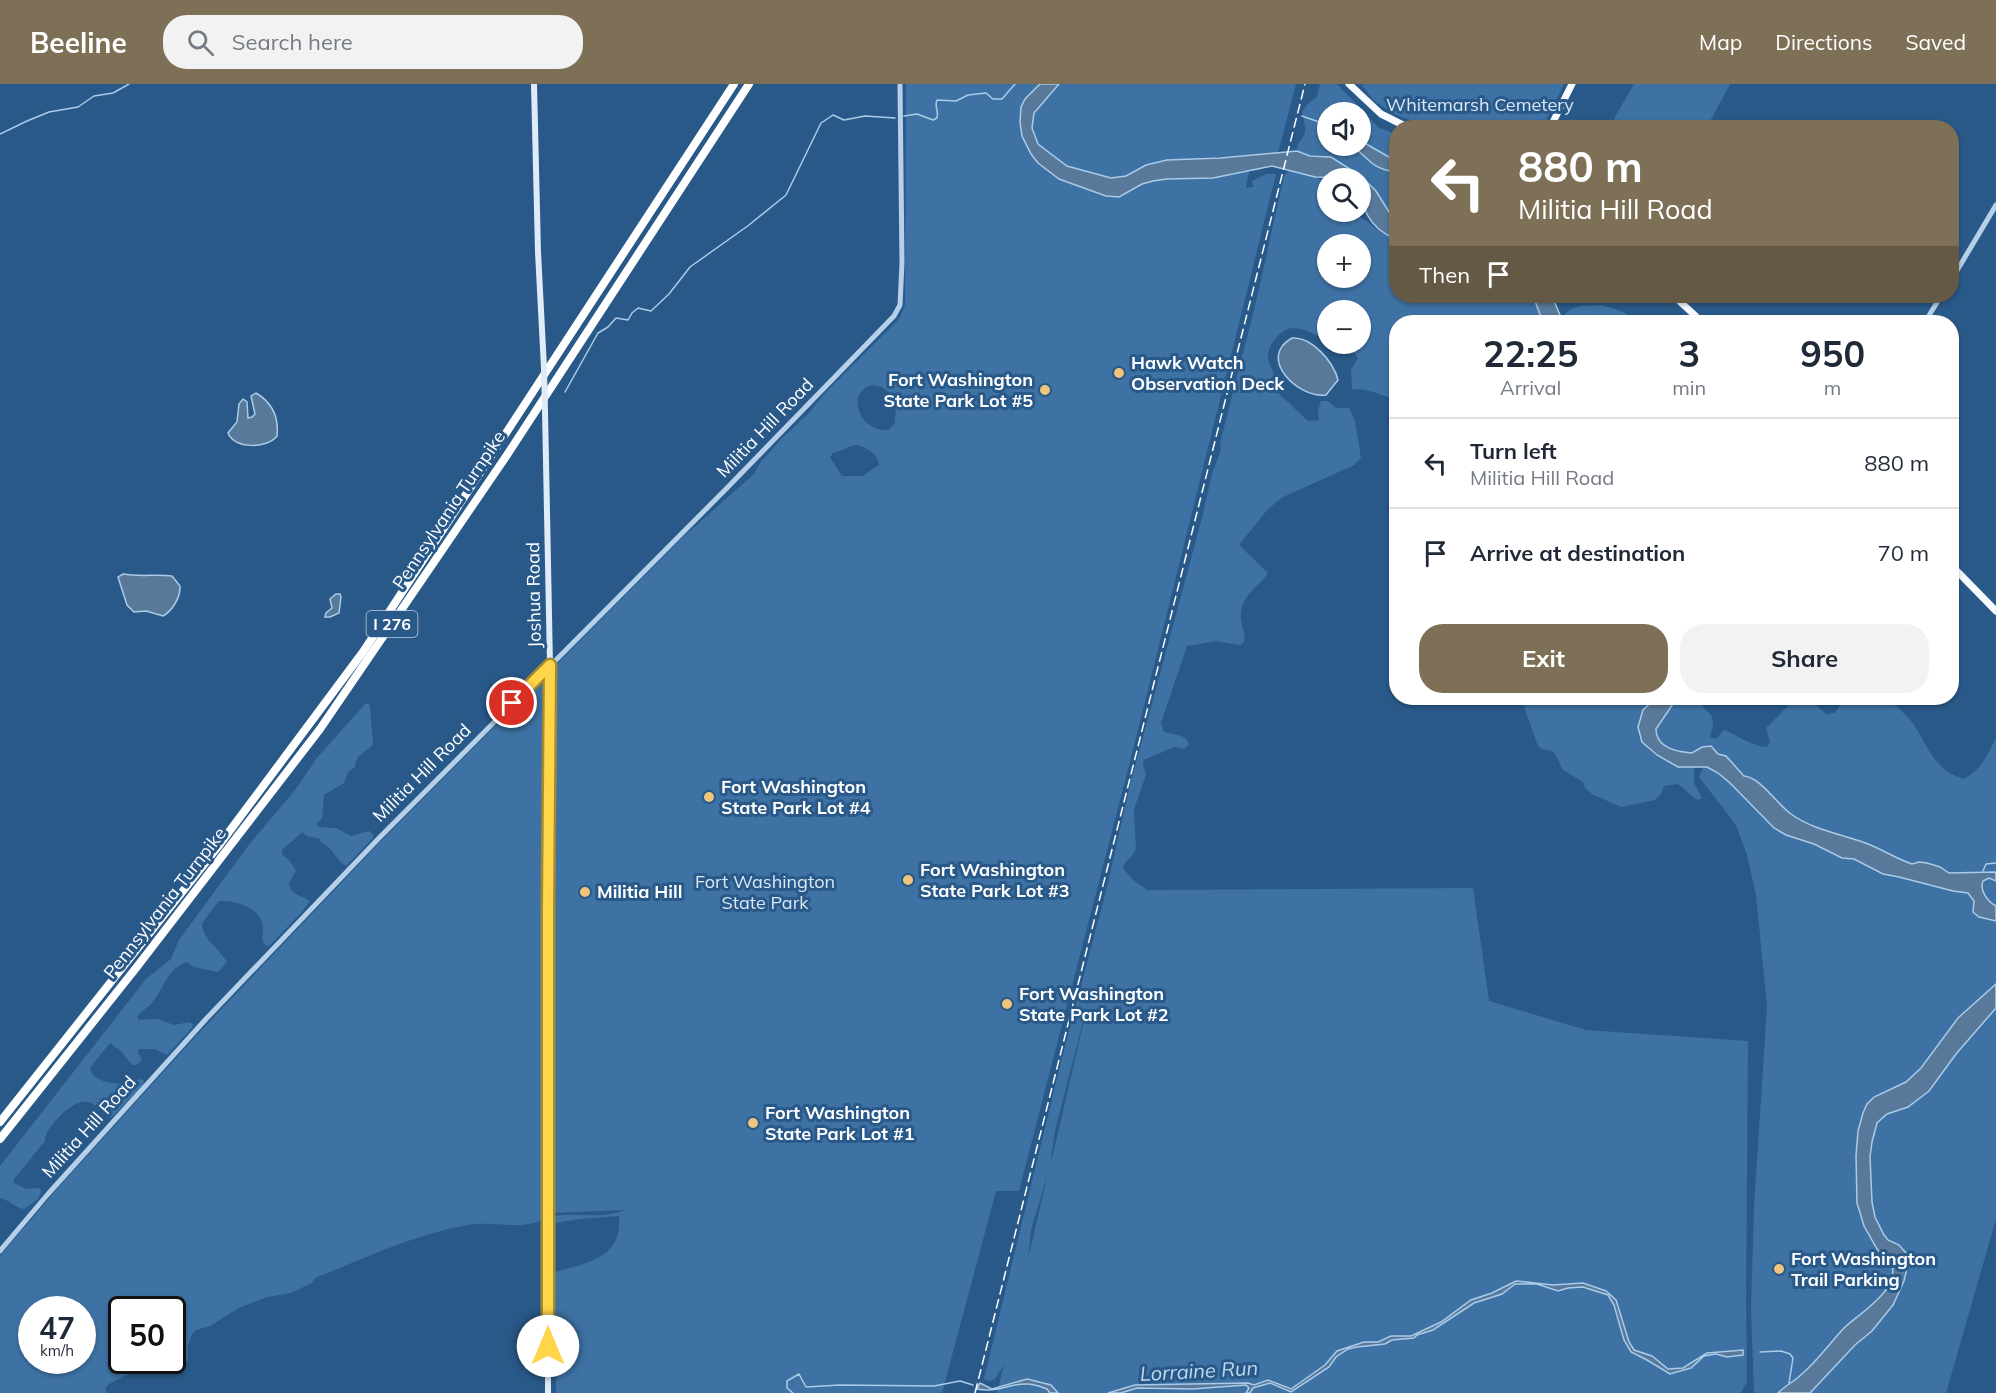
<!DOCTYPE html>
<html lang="en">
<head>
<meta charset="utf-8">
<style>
	body { margin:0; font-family:Mulish,sans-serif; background:#f2f2f3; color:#1f2937; height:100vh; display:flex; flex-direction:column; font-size:22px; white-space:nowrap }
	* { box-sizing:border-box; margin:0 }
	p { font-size:20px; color:#747a83 }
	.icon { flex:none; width:33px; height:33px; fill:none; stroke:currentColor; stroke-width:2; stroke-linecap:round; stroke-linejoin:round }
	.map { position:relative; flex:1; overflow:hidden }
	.side { position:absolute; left:1389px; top:231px; width:570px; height:390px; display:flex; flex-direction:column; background:#fff; border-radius:24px; box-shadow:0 2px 4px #0004 }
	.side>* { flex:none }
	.top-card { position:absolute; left:1389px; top:36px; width:570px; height:183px; border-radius:24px; box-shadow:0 2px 4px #0004; background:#7d7056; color:#fff; overflow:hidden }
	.buttons { position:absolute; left:1317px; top:18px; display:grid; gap:12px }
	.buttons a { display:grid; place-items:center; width:54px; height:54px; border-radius:50%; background:#fff; box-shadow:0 2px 4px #0004; font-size:30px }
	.speed { position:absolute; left:18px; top:1212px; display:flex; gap:12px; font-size:30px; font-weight:700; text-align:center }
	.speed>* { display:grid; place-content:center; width:78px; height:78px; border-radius:50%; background:#fff; box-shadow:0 2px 4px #0004; line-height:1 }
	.speed small { font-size:15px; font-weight:400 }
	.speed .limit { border:3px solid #111; border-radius:9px; background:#fff; color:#111 }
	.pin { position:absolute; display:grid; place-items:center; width:51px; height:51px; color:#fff; margin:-26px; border:3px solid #fff; border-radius:50%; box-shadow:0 2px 6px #0007 }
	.me { position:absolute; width:66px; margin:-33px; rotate:0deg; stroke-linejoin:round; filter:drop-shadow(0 0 4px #0008) }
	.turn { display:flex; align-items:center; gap:21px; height:126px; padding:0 30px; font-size:27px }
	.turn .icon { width:78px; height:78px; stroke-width:2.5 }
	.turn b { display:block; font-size:42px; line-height:51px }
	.then { display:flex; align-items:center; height:57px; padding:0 30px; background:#0003; gap:12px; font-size:22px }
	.eta { display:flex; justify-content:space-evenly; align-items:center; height:102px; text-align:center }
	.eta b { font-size:36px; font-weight:700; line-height:42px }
	.primary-button { display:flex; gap:12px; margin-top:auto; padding:12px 30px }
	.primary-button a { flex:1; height:69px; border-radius:24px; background:#7d7056; color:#fff; font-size:24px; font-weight:700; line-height:69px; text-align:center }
	.primary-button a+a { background:#f2f2f3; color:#1f2937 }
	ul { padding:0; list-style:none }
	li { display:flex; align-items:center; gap:18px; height:90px; padding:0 30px; border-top:2px solid #e0e1e3 }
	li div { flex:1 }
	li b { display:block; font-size:22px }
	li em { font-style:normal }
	header { display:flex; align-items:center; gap:36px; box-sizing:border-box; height:84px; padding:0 30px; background:#7d7056; color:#fff }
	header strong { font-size:28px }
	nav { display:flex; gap:33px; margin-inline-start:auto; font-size:21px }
	.search { width:420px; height:54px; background:#f2f2f3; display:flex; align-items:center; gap:15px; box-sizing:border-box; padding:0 21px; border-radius:24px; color:#747a83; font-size:22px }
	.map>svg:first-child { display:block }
</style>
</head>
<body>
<header>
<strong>Beeline</strong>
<div class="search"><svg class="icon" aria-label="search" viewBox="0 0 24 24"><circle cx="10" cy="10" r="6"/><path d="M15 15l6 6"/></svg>Search here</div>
<nav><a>Map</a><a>Directions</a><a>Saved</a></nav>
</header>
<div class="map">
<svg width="1996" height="1309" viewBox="0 0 1996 1309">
	<rect width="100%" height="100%" fill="#295988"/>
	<g fill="#3e72a4" fill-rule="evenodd">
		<path d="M906,0H1043L1037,23L1059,0H1296L1278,69L1167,76L1146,81L1264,74L1261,86L1249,87L1246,104L1253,103L1252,97L1266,90H1276L1133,666L1019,1107H996L942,1309H556L555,1188C587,1179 623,1174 619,1132L580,1135L555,1139L553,1134L555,1132C577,1129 606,1135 624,1126L552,1129C532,1150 494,1136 468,1141C415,1150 365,1174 315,1194L312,1199L291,1209L267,1213L239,1224L210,1242L196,1246L192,1250L188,1262V1277L171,1287L166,1286L160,1280H149L109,1300L105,1304L107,1309H0V1172L58,1104L195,953L382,756L682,454L754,390L760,379L783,353L807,331L826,308L899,235L905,221ZM872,301L882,303L896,315L895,339L888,346C862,349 843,310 872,301ZM858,361C868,365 878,369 879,381L862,392H842L830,373L833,369C842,368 848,361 858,361ZM32,1226H82V1276H32ZM122,1226H172V1276H122Z"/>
		<path d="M1320,0H1337L1379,44L1396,50V139L1382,116L1361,92L1322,71L1310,72L1297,67C1297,59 1299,59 1303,53C1308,45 1303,36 1302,28L1307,21L1317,13ZM1328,28H1360V62H1328Z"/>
		<polygon points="1363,0 1564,0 1543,43 1481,44 1418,39 1394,30 1374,17 1362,1"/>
		<polygon points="1634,0 1730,0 1707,43 1625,43 1614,35"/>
		<path d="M1289,86L1315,93L1327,100L1328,128H1354L1378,146L1396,155V212H1533L1543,238H1396V315C1383,313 1366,302 1353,306L1352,304L1351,286L1358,274L1349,262L1335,260H1360V226H1328L1327,258C1317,251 1305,244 1292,244C1280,245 1268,261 1268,272C1267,278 1272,284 1274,290L1271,298L1273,304L1308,337L1319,336L1318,327L1321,317H1328L1336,324H1349L1355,337L1361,374L1354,381L1281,414L1267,426L1239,461L1267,488V491C1255,505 1239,514 1241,535C1242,544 1246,549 1244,558L1240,561L1216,557L1187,562L1161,639L1164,648C1173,651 1186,649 1189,661L1184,665L1174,663L1144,676L1143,680L1146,691L1134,725L1136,764C1134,773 1125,775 1123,784L1132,795L1147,806L1473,804L1489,917L1586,946L1748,957L1746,1211L1747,1298L1741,1309H997L1004,1281L994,1296L988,1297L984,1295L1062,974L1107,803L1130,701L1202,434L1212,390L1221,366L1220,359L1256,218L1284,92ZM1328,160H1360V194H1328ZM1090,910L1052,1075H1051L1055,1047ZM1048,1089L1028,1175L1031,1146Z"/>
		<path d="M1602,221L1623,228L1637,238H1563L1562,235C1572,218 1586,223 1602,221Z"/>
		<path d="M1521,614H1656L1651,617L1638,643C1639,647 1640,653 1642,657C1651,672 1678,685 1694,682V699L1702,714L1697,716L1678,700L1664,702L1661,710L1655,716L1621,723L1592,710L1585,704L1583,698L1563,686L1554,668L1542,665L1538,662Z"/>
		<path d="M1677,614H1698C1706,633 1719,626 1710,653L1716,655L1724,646C1740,652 1748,661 1767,663L1770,658L1766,644L1796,614H1808L1826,630L1835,629L1845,614H1887C1896,622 1907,631 1914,641C1929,664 1935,687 1964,695C1981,686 1988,670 1996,654V788L1993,787L1996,791V1135L1946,1309H1754L1751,1224L1754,1124L1767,922L1756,811L1747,771L1736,741L1699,693L1707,675L1744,692L1726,672L1718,670L1711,662L1702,663L1692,669C1677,668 1656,663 1656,646Z"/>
		<path d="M366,619L370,621L373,661C364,670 356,669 355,683L348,688L344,699L324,711L322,734L317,740L319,743L336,744L351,752L369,747L373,750V754L346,782C336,776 334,765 320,757L321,755L307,752L302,748L282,766V771L288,775L296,786C295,790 289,797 289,801C290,810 305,813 310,817L300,830L269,862L265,861C260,854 264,850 263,842C260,823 234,816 219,817L202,839C202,855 218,863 227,878L218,888L194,883L186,878C166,886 164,905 151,920C147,925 141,926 137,933L139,936L158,935L174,941L190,938L193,940L192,944L167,971L155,965H139L138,968L142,976L136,981H132L122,968L110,959L90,984C92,998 115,1001 127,999C133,999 136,996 141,995L144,996L143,1002L111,1034C102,1031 98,1020 88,1018C74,1014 45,1043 45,1057L14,1095V1099L26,1105L40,1104L41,1108L38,1115L24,1125C15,1124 10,1116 0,1114V1082L146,895L171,875L179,856L248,762L295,706L317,674Z"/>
	</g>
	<g fill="#59799a" stroke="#aacbe8" stroke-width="1.5">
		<path d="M1040,0H1059L1034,29L1032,44L1038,60L1067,82L1111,94L1126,92L1146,81L1167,76L1220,74L1297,67L1310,72L1331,73L1361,92L1376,107L1396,139V155C1368,144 1360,123 1360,94L1315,93L1272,82L1213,94L1167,95L1153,97L1142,100L1119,113L1106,112L1059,95L1038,79L1031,70L1022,52L1020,38L1021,23L1025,15Z"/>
		<path d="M1361,57L1396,77V88C1371,84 1371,77 1353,62H1360Z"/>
		<polygon points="1533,212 1552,212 1563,238 1543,238"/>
		<path d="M1292,254C1312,252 1334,279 1338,296L1326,311C1299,315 1256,274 1292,254Z"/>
		<path d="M256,309C273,319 279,333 277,352C267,365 234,365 228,349L237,338L239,320L243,315L247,318L248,334L252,333L255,330L251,312Z"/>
		<path d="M123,490C140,493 156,490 172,492L180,502C181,513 172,527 163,532L146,527L134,528L127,521L118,493Z"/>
		<polygon points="336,510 340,510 341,513 339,529 330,533 325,533 326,529 332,524 330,515"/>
		<path d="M1656,614H1677L1656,645C1656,664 1677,668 1692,669L1702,663L1711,662L1718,670L1726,672L1744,692C1760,693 1777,720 1791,730C1812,745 1836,749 1860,757C1879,763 1894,774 1912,780L1919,778L1927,779L1940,783L1949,789L1996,788V797L1989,794L1983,797C1979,806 1988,818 1996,822V837L1979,833L1973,828L1974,817L1968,809L1953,807L1899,793L1883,790L1854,775L1842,774L1814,760L1786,751L1774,744L1730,699L1718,689L1707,683H1678L1657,671L1642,658L1638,643L1643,626Z"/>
		<path d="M1996,900V924L1956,970L1929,1007L1908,1023L1887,1030L1877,1039L1872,1058L1870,1073L1872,1118L1875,1133L1884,1151L1888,1156L1899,1161L1907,1170L1908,1180L1904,1197L1893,1221L1872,1247L1855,1261L1810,1309H1778C1786,1301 1795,1297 1803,1289C1818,1276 1830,1259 1844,1244C1863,1226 1909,1202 1887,1169L1880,1168L1877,1165L1864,1142L1857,1119L1856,1072L1858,1047L1863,1029L1867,1020L1874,1013L1906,998L1921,984L1958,934Z"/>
		<polygon points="1516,1197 1553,1201 1583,1199 1606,1207 1616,1216 1629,1258 1634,1266 1652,1272 1668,1285 1683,1284 1707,1269 1743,1266 1743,1271 1727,1273 1716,1270 1704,1272 1691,1284 1670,1290 1647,1276 1631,1268 1624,1256 1614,1221 1608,1211 1583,1203 1568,1204 1558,1207 1537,1200 1515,1200 1502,1210 1474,1219 1433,1246 1417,1251 1414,1254 1392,1256 1385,1260 1357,1263 1348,1265 1336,1273 1329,1283 1291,1308 1270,1299 1253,1304 1250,1309 1246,1309 1249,1304 1246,1301 1192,1305 1137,1304 1121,1309 1108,1309 1135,1301 1248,1299 1254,1301 1268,1296 1291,1305 1325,1281 1337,1267 1364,1258 1378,1258 1391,1252 1411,1252 1441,1238 1471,1216 1492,1209"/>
		<path d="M1027,1295L1051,1301L1058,1309H1050L1047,1305C1041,1303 1034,1300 1028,1300C1007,1299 1002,1309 977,1305L980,1299L992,1305Z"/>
	</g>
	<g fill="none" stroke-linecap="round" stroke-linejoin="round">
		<g stroke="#aacbe8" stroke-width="1.5">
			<path d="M904,32L917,30L933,36L937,34C939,27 934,22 937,16L956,17L968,11L986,9L993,15H1002L1015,0"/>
			<polyline points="1302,32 1322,39 1328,46"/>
			<polyline points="0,50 27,37 49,28 78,23 94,12 113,9 129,0"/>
			<polyline points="565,308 598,249 608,243 616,234 628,236 632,229 638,224 651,227 669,210 690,183 749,141 786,111 821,39 833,31 844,36 865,32 895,34"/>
			<polyline points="1983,787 1986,780 1996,779"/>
			<polyline points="1760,1268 1781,1267 1790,1270 1793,1274 1789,1299"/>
			<polyline points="793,1309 787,1304 787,1297 799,1290 806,1303 840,1301 934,1302 960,1297 973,1301"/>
		</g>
		<g stroke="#b5d0e8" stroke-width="5">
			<polyline points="1952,195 1996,121"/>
			<polyline points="1925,238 1941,212"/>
			<polyline points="0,1167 48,1110 206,935 380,753 725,406 894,232 900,221 902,179 900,0"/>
		</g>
		<g stroke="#dfebf7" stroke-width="6">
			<polyline points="534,0 538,168 544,284"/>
			<polyline points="545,327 550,581 548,825 548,1309"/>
		</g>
		<g stroke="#f7fafe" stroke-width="7">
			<polyline points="1349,0 1381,30 1409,44"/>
			<polyline points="1550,44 1572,0"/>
			<polyline points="1674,212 1702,238"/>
			<polyline points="1952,482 1996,527"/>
		</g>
		<g stroke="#fff" stroke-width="8">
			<polyline points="0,1038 217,764 363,568 734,0"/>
			<polyline points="0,1055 136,884 320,645 507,371 749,0"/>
		</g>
		<polyline stroke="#fff" stroke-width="1.5" stroke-dasharray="10 4.5" stroke-linecap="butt" points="975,1309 1305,0"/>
		<polyline stroke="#dfebf7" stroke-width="6" points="544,284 545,327"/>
	</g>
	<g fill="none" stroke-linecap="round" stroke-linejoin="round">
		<defs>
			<polyline id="route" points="512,619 550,581 548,825 548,1262"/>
		</defs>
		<use href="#route" stroke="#a68a30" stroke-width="15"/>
		<use href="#route" stroke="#ffd54a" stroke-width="10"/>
	</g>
	<g fill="#efc67c" stroke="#295988" stroke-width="2">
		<circle cx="1119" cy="289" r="6"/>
		<circle cx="1045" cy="306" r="6"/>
		<circle cx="709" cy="713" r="6"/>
		<circle cx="908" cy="796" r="6"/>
		<circle cx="585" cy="808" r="6"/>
		<circle cx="1007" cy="920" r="6"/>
		<circle cx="753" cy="1039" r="6"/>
		<circle cx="1779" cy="1185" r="6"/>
	</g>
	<g text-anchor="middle" stroke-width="6" stroke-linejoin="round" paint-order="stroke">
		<rect fill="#295988" stroke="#bfcddb" stroke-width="1.5" x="366.5" y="527" width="51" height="26" rx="4.5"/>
		<g font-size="16" font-weight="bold" fill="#fff">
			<text x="392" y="546">I 276</text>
		</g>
		<g font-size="18" fill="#d9e8f7" stroke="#295988">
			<text x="1480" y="27">Whitemarsh Cemetery</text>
			<text x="765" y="804">Fort Washington<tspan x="765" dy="21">State Park</tspan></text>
		</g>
		<g font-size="18" font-weight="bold" fill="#fff" stroke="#295988" text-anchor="start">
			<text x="1131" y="285">Hawk Watch<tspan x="1131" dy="21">Observation Deck</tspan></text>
			<text x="1033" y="302" text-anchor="end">Fort Washington<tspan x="1033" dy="21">State Park Lot #5</tspan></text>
			<text x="721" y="709">Fort Washington<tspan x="721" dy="21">State Park Lot #4</tspan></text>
			<text x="920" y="792">Fort Washington<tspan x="920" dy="21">State Park Lot #3</tspan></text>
			<text x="597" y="814">Militia Hill</text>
			<text x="1019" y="916">Fort Washington<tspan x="1019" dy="21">State Park Lot #2</tspan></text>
			<text x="765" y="1035">Fort Washington<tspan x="765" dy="21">State Park Lot #1</tspan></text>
			<text x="1791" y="1181">Fort Washington<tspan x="1791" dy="21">Trail Parking</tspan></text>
		</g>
		<g font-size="18" fill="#fff" stroke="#295988">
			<text transform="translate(765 344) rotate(-46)" y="6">Militia Hill Road</text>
			<text transform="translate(449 426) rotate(-56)" y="6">Pennsylvania Turnpike</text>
			<text transform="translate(534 511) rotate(-91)" y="6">Joshua Road</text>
			<text transform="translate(422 689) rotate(-45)" y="6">Militia Hill Road</text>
			<text transform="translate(165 819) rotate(-52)" y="6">Pennsylvania Turnpike</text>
			<text transform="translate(89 1043) rotate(-48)" y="6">Militia Hill Road</text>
		</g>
		<g font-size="20" font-style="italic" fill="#c1d9f0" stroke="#295988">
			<text transform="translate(1199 1287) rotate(-3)" y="7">Lorraine Run</text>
		</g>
	</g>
</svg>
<div class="buttons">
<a><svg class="icon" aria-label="sound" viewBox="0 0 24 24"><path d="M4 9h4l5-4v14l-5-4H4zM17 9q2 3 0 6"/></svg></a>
<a><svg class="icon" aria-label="search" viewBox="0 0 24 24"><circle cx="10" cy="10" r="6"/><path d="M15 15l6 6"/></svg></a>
<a>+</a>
<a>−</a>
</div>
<div class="speed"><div>47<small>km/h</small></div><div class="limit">50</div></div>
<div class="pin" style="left:512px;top:619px;background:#d93025"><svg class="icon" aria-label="arrive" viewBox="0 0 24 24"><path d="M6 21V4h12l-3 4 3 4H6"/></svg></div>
<svg class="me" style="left:548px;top:1262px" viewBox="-20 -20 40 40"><circle r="19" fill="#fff"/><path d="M0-13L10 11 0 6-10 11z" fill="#ffd54a"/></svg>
<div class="top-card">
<div class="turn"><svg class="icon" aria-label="left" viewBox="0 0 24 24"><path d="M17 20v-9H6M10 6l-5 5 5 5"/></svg><div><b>880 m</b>Militia Hill Road</div></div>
<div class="then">Then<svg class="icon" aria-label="arrive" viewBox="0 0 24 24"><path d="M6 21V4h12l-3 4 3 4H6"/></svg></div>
</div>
<section class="side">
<div class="eta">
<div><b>22:25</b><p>Arrival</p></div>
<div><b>3</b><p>min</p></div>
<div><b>950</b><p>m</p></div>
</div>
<ul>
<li><svg class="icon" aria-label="left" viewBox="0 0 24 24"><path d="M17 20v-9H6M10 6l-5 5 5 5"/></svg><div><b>Turn left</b><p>Militia Hill Road</p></div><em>880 m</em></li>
<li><svg class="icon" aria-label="arrive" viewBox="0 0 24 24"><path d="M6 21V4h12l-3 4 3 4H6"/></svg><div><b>Arrive at destination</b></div><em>70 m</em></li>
</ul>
<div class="primary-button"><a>Exit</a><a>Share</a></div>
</section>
</div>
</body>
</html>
